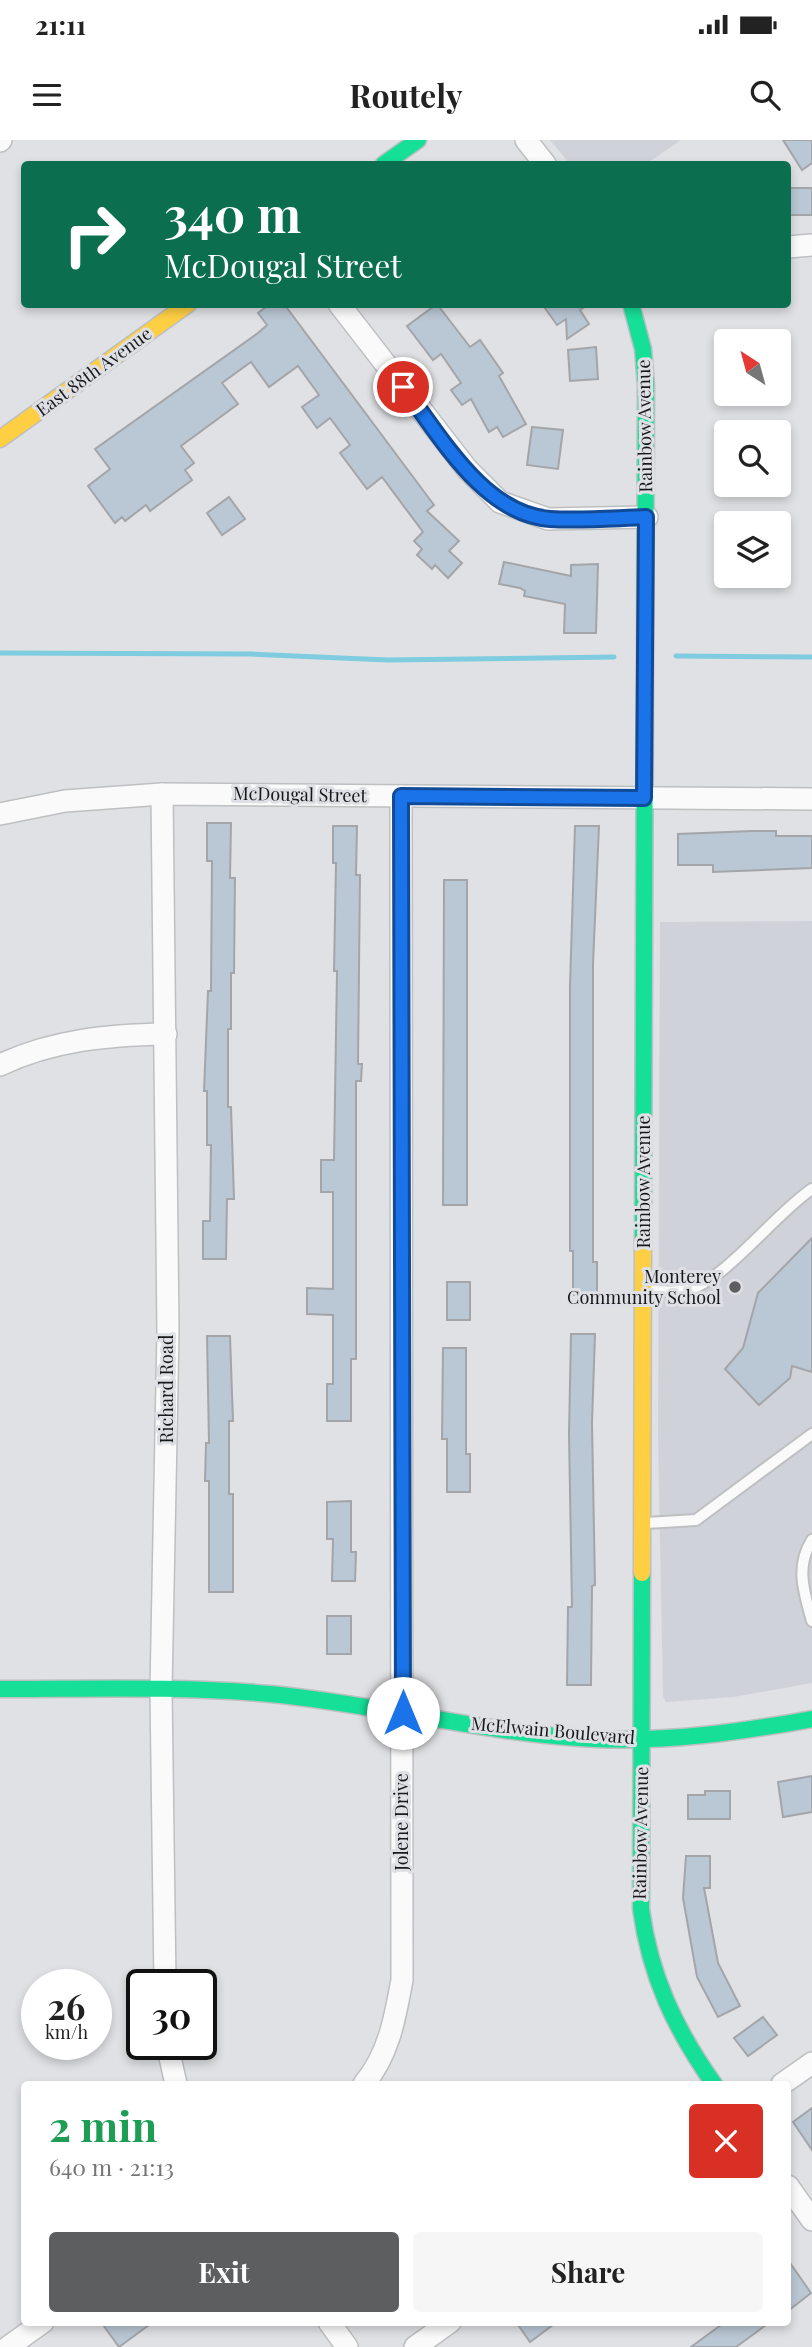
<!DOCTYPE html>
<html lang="en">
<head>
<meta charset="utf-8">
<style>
	body { margin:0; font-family:"Playfair Display",serif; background:#f6f6f6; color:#222; height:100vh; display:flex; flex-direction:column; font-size:26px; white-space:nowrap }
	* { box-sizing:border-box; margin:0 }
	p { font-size:23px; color:#767676 }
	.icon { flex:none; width:38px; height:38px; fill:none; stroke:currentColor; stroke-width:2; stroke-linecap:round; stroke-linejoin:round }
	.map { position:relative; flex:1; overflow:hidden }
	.panel { position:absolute; left:21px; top:1941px; width:770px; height:245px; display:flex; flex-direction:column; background:#fff; border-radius:7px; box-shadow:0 4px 10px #0003 }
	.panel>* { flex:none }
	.top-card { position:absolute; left:21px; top:21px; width:770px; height:147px; border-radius:7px; box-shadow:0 4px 10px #0003; background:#0b6e4f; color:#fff; overflow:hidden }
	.needle { width:46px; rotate:324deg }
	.controls { position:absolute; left:714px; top:189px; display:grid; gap:14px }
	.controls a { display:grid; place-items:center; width:77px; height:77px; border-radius:7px; background:#fff; box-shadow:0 4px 10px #0003; font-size:35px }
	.speed { position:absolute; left:21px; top:1829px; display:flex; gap:14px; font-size:35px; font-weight:700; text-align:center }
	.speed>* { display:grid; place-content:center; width:91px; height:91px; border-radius:50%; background:#fff; box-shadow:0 4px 10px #0003; line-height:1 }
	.speed small { font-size:18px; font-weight:400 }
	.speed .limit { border:4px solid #111; border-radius:10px; background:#fff; color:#111 }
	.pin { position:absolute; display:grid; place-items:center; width:60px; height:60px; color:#fff; margin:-30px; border:4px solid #fff; border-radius:50%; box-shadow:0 2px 7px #0007 }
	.me { position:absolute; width:77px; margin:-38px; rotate:0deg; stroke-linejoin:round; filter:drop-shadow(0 0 5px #0008) }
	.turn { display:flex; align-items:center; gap:24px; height:147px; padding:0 28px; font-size:32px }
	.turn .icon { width:91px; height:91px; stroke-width:2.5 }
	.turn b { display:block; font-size:49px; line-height:60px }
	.round { display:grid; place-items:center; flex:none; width:74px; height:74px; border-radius:7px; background:#f6f6f6 }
	.overview { display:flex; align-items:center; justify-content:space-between; height:119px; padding:0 28px }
	h1 { font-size:42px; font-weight:700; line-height:52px; color:#1e9e55 }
	.button { display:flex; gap:14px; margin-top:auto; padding:14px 28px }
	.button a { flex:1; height:80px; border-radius:7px; background:#5d5e60; color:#fff; font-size:28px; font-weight:700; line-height:80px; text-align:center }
	.button a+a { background:#f6f6f6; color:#222 }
	.status { display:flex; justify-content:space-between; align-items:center; height:49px; padding:0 35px; background:#fff; direction:ltr }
	.status svg { height:19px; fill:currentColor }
	header { display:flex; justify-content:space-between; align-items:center; height:91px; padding:0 28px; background:#fff; font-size:32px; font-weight:700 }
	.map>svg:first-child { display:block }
</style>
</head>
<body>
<div class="status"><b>21:11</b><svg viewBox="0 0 49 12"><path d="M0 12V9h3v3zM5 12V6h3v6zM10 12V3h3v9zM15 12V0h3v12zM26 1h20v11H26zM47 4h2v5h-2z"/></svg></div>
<header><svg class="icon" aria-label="menu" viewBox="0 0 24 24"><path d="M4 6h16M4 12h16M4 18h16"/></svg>Routely<svg class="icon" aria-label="search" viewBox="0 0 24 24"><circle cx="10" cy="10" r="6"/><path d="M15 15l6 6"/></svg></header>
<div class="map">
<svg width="812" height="2207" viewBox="0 0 812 2207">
	<rect width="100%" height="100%" fill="#e0e1e4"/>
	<g fill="#d0d2da">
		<polygon points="550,0 681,0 646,24 570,24"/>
		<polygon points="812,781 812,1543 734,1557 666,1562 663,1556 658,1296 660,782"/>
	</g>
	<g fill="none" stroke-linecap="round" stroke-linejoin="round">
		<g stroke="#7fcbdf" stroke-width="5">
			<polyline points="0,513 251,514 388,520 614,517"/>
			<polyline points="676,516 812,517"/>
		</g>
	</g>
	<g fill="#bac7d4" stroke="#a4a5a8" stroke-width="2">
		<polygon points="783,0 812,0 812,23 802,30"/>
		<rect x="788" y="48" width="24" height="27"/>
		<polygon points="270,164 284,164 434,365 427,371 459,401 449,411 462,423 448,438 435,425 432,429 417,415 422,409 414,401 423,392 382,337 367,349 340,313 350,305 330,278 317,288 302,267 319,255 298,226 269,247 251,222 222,243 238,264 181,306 194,323 185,330 192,340 150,371 146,365 125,381 122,377 115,383 88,346 110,329 95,309 258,193 267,185 258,173"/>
		<polygon points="437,164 470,207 480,200 503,233 499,236 526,284 503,297 497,287 489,292 471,259 462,265 451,250 461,243 441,214 433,220 407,186"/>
		<polygon points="542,164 589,164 580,170 589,184 567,199 566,179 557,185"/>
		<polygon points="596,207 598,239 570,241 568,210"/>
		<polygon points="532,287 563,290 558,329 527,325"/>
		<polygon points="229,357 245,379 222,395 207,373"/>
		<polygon points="504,422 571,436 571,425 598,424 596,493 564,493 565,464 524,456 525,451 520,448 499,444"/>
		<polygon points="207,683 231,683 230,738 235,738 234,833 231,833 231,889 228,889 228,967 231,967 234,1059 227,1059 226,1119 203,1119 203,1081 210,1081 211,1005 207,1005 207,951 204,951 208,851 211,851 212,721 207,721"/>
		<polygon points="333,686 357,686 356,735 360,735 358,924 362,924 361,941 356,941 356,1219 351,1219 351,1281 327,1281 327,1244 333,1244 333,1175 307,1174 307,1148 333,1149 333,1052 321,1052 321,1020 334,1020 337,831 334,831 336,723 333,723"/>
		<polygon points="575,686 599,686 593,824 593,1122 597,1122 597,1155 573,1155 573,1111 570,1111 570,846"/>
		<polygon points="752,691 776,691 776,696 812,696 812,728 713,732 713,725 678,725 678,694"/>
		<polygon points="444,740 467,740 467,1065 443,1065"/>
		<polygon points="812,1098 812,1232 792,1226 790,1238 759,1265 725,1229 743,1208 758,1153"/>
		<rect x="447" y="1142" width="23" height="38"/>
		<polygon points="571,1194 595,1194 592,1283 595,1445 592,1446 591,1545 567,1545 568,1467 572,1467 569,1294"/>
		<polygon points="207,1196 230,1196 233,1281 229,1281 229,1354 233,1354 233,1452 209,1452 209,1341 205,1341 206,1303 209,1303"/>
		<polygon points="443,1208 466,1208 466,1314 470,1314 470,1352 447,1352 447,1299 442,1299"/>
		<polygon points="351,1361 351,1412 356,1412 355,1441 332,1441 333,1399 327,1399 327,1362"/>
		<rect x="327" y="1476" width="24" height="38"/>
		<polygon points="812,1636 812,1672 783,1677 778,1642"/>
		<polygon points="705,1651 730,1651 730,1679 688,1679 688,1655 705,1655"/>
		<polygon points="686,1716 710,1716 710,1748 704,1748 718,1823 740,1866 718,1877 697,1837 683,1758"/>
		<polygon points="763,1877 777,1895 748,1916 734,1898"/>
		<polygon points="812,1968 812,2010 793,1982"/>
		<polygon points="788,2120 811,2153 788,2171"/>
		<polygon points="101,2182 153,2182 119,2207"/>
		<polygon points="516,2182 557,2182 530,2202"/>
		<polygon points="725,2182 770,2182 736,2207 691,2207"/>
	</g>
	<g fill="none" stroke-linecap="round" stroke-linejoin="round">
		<defs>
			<g id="lane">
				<path d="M646,1150C661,1151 676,1153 690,1149C727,1138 775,1074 812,1049"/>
				<polyline points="646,1383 696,1380 812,1294"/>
				<path d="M812,1400C795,1427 804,1452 812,1481"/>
			</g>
			<g id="street">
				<polyline points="526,0 545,24"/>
				<polyline points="0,1 1,0"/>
				<polyline points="788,107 812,105"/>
				<polyline points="339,164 467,329 500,362 548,379 647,377"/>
				<polyline points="162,654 168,1191 161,1550 165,1844"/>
				<polyline points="0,674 65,661 162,654 812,659"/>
				<path d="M0,925C53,900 108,895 166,894"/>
				<polyline points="167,1904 176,1944"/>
				<path d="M364,1944C389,1914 395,1878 402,1840L401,656"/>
				<polyline points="782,1944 812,1923"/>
				<polyline points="788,2046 812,2080"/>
				<polyline points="329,2182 347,2207"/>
				<polyline points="8,2207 43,2182"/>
				<polyline points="415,2207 450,2182"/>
			</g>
			<g id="fast">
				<polyline points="384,24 418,0"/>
				<polyline points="631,164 643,209 646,245 643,1101"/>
				<path d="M642,1433L641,1769C650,1836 675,1889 714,1944"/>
				<path d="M0,1549C90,1549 181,1546 270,1554C379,1564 486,1594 596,1599C668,1602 741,1592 812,1579"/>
			</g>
			<g id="slow">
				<polyline points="0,299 188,164"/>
				<polyline points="642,1433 643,1101"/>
			</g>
		</defs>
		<use href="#lane" stroke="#bebfc1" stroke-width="14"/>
		<use href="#street" stroke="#bebfc1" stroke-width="24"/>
		<use href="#fast" stroke="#bebfc1" stroke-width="19"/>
		<use href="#slow" stroke="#bebfc1" stroke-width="19"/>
		<use href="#lane" stroke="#fafafb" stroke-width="10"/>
		<use href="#street" stroke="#fafafb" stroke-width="21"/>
		<use href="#fast" stroke="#16e098" stroke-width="16"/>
		<use href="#slow" stroke="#ffcf43" stroke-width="16"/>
	</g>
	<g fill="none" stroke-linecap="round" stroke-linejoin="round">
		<defs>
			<path id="route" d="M403,1573L401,656L644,658L646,377C615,378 582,381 550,379C483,374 440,295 403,247"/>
		</defs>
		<use href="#route" stroke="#114b97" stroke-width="18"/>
		<use href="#route" stroke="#1a73e8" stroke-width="12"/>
	</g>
	<circle fill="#5d5e60" stroke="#dfe0e5" stroke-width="2.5" cx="735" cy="1147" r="7"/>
	<g text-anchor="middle" stroke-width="6" stroke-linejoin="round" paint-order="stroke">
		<g font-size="18" fill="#171819" stroke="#dfe0e5">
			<text transform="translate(94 232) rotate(-36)" y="6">East 88th Avenue</text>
			<text transform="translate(645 286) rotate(-91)" y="6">Rainbow Avenue</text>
			<text transform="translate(300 655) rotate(1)" y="6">McDougal Street</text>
			<text transform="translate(644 1042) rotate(-90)" y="6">Rainbow Avenue</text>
			<text transform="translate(167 1249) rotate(-90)" y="6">Richard Road</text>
			<text transform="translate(553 1591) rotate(5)" y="6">McElwain Boulevard</text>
			<text transform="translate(402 1682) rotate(-90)" y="6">Jolene Drive</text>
			<text transform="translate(641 1693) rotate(-89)" y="6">Rainbow Avenue</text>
		</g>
		<g font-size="18" fill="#171819" stroke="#dfe0e5" text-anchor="end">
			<text x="721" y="1143">Monterey<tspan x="721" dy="21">Community School</tspan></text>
		</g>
	</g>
</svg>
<div class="controls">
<a><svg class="needle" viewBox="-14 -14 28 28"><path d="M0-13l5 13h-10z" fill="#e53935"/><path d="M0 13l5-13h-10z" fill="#767676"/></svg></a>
<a><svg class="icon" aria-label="search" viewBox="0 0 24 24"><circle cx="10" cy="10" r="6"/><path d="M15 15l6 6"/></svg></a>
<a><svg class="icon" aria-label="layers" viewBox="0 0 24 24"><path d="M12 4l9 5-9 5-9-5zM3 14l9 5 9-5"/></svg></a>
</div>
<div class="speed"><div>26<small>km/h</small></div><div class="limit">30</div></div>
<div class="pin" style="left:403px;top:247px;background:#d93025"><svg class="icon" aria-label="arrive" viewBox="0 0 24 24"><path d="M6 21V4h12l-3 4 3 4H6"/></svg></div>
<svg class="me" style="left:403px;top:1573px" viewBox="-20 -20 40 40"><circle r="19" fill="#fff"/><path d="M0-13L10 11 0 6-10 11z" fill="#1a73e8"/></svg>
<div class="top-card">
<div class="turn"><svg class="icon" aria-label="right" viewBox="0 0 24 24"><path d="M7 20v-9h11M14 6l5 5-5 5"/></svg><div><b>340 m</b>McDougal Street</div></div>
</div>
<section class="panel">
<div class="overview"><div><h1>2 min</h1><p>640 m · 21:13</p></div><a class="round" style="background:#d93025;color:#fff"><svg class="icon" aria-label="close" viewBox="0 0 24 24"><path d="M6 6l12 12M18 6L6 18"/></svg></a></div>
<div class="button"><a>Exit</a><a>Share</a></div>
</section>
</div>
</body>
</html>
